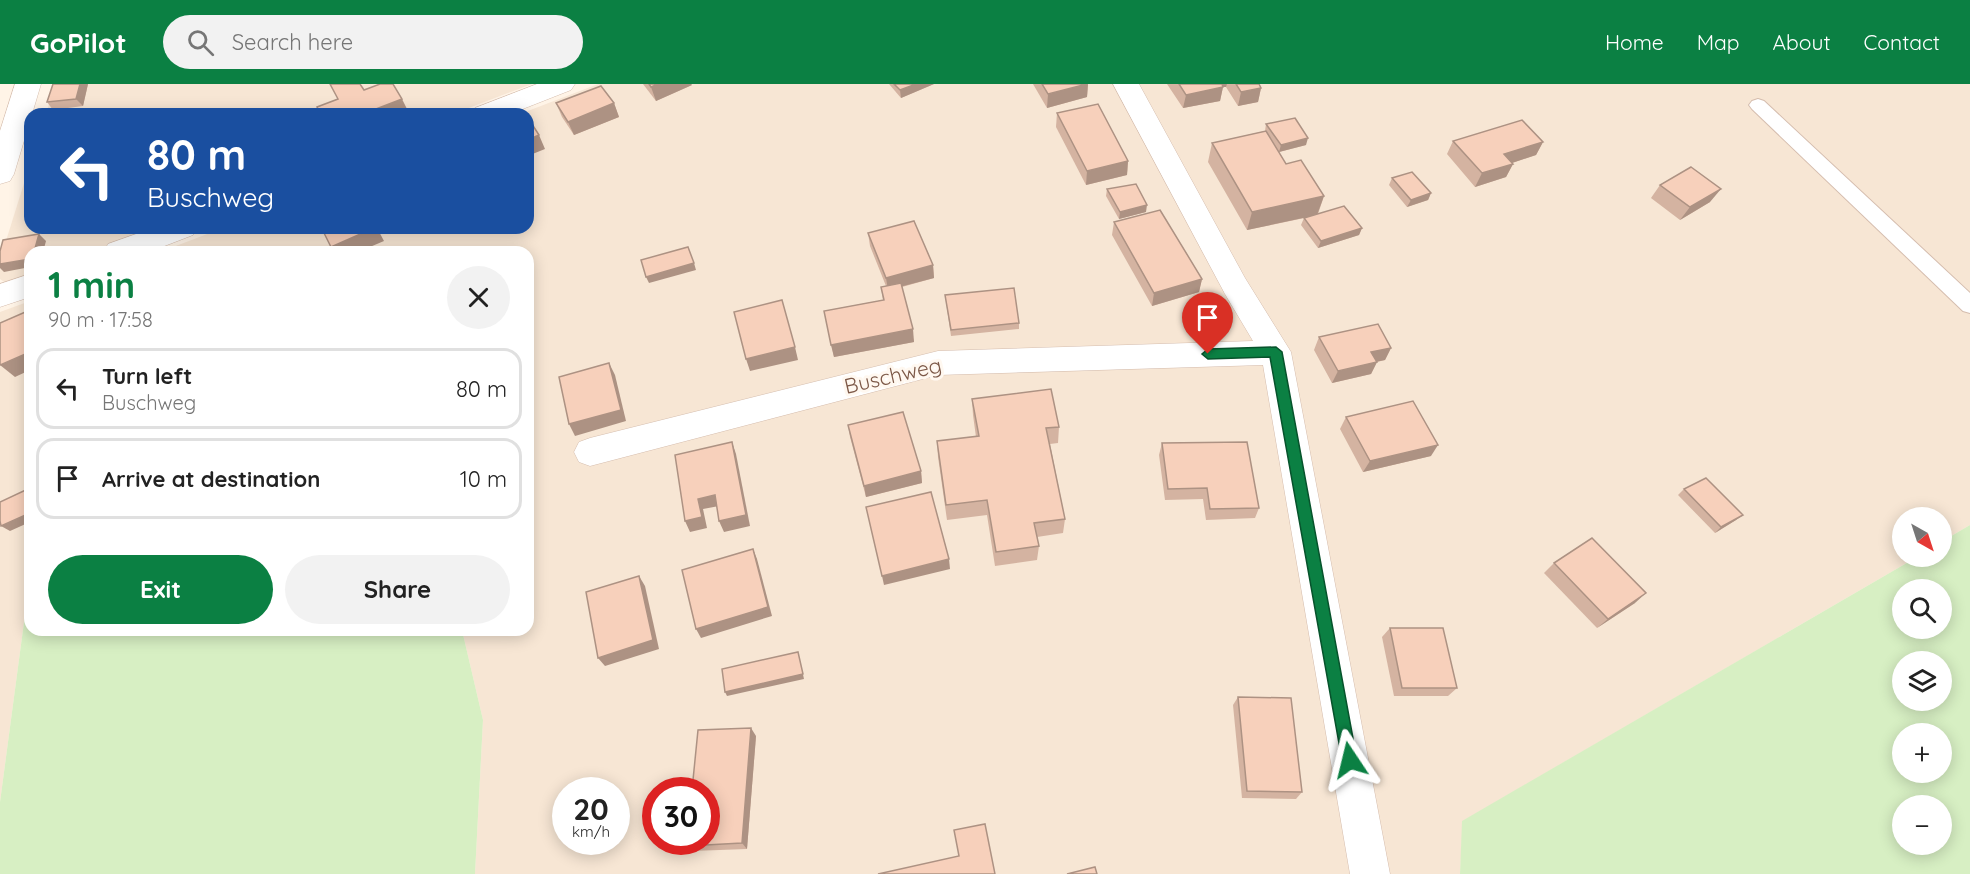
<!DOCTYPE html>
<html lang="en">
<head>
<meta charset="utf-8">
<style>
	body { margin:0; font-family:Quicksand,sans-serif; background:#f2f2f2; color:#222; height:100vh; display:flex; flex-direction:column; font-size:22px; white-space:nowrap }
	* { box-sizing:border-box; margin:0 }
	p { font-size:20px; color:#767676 }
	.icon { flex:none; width:33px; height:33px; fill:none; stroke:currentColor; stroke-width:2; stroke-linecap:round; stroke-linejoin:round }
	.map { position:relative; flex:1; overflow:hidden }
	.sheet { position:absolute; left:24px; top:162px; width:510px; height:390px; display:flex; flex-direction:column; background:#fff; border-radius:18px; box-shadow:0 3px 15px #0003 }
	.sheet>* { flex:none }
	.banner { position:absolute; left:24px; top:24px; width:510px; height:126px; border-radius:18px; box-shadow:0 3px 15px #0003; background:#1a4fa0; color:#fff; overflow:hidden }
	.needle { width:39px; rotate:141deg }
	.tools { position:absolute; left:1892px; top:423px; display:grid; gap:12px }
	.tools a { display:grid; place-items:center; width:60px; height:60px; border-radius:50%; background:#fff; box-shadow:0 3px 15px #0003; font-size:30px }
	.speed { position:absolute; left:552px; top:693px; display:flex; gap:12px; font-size:30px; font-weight:700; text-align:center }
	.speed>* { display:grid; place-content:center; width:78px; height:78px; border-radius:50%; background:#fff; box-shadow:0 3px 15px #0003; line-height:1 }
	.speed small { font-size:15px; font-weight:400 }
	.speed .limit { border:9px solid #d22; background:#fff; color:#111 }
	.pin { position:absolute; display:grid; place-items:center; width:51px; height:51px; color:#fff; margin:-62px -26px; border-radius:50% 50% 50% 0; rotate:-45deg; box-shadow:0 0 6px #0007 }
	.pin .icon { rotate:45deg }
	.me { position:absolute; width:66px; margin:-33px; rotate:350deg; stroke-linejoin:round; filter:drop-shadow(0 0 4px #0008) }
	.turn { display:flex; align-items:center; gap:21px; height:126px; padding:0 24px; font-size:27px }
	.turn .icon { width:78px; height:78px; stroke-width:2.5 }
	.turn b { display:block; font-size:42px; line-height:51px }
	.round { display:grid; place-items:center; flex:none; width:63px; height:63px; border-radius:32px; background:#f2f2f2 }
	.head { display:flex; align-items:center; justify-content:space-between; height:102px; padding:0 24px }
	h1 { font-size:36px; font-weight:700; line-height:45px; color:#0b8043 }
	.cta { display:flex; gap:12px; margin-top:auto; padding:12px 24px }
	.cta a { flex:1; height:69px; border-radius:36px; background:#0b8043; color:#fff; font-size:24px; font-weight:700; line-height:69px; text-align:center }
	.cta a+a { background:#f2f2f2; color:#222 }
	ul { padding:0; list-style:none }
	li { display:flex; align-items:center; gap:18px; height:81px; margin:0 12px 9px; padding:0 12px; border:3px solid #e0e0e0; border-radius:18px }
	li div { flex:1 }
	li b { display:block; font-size:22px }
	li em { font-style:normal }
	header { display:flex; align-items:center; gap:36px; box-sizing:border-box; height:84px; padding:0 30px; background:#0b8043; color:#fff }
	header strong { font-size:28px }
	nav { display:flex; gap:33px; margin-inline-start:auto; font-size:21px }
	.search { width:420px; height:54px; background:#f2f2f2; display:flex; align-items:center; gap:15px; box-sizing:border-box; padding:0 21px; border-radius:33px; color:#767676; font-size:22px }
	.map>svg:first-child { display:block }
</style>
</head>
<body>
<header>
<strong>GoPilot</strong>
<div class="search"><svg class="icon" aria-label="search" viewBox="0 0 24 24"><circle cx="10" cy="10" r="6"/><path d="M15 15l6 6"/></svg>Search here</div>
<nav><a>Home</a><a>Map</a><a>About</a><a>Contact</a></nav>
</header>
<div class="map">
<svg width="1970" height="790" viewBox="0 0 1970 790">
	<rect width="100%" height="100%" fill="#fff4e7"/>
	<g fill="#f7e6d4" fill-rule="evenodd">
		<polygon points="55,0 532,0 453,30 46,30"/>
		<path d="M598,0H1970V441L1941,458V434H1902V472L1917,473L1463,737L1460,790H475L483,636L462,546H528V168H160L223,144H528V30H520ZM566,706H616V758H566ZM656,706H706V758H656Z"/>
		<polygon points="30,80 30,144 154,144 90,168 30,168 30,190 6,199 0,195 0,176"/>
		<polygon points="30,217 30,493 0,718 0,228"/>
	</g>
	<g fill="#d7efc3" fill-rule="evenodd">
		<path d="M1970,441V790H1460L1462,737L1917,473L1941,472V458ZM1902,506H1941V544H1902ZM1902,578H1941V616H1902ZM1902,650H1941V688H1902ZM1902,722H1941V760H1902Z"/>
		<polygon points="30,493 30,546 397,546 398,550 413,546 462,546 483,636 475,790 0,790 0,718"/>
	</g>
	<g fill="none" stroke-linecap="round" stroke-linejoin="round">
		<defs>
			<polygon id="service" points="1758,15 1764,17 1970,209 1970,229 1963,227 1752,25 1749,21 1752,17"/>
			<g id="minor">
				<polygon points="15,0 41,0 14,90 10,97 0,100 0,47"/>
				<polygon points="537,0 575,0 571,6 510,30 471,30 475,24"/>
				<polygon points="1113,0 1139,0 1245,194 1291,268 1390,790 1350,790 1263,281 938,291 590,382 579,378 574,368 579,358 590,354 938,267 1253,257 1225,210"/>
				<polygon points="153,144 197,144 193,151 149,168 104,168 108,160"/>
				<polygon points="30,190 30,213 0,223 0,200"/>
			</g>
		</defs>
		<use href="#service" stroke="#d5bdae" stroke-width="2"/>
		<use href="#minor" stroke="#d5bdae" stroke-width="1"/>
		<use href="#service" fill="#fff" fill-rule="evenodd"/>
		<use href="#minor" fill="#fff" fill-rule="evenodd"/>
	</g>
	<g fill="#d4b3a1">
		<polygon points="53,0 88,0 83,22 53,26 47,18"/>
		<polygon points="643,0 691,0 692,1 656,17"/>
		<polygon points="889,0 934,0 901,14"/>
		<polygon points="1033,0 1088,0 1087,13 1047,24"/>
		<polygon points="1167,0 1259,0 1261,4 1258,18 1238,22 1226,3 1223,3 1220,17 1183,24"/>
		<polygon points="556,19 614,19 619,33 574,51 562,33"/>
		<polygon points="1057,29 1128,77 1127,91 1086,101 1056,43"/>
		<polygon points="1266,40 1306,61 1279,68 1286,80 1324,112 1318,130 1362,144 1359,151 1318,164 1301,141 1304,134 1309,133 1247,146 1208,78 1212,59 1265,47"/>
		<polygon points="1453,57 1543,58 1536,71 1512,79 1513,80 1506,93 1475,103 1447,70"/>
		<polygon points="1392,94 1431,109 1428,116 1407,123 1389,101"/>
		<polygon points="1660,101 1710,118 1680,136 1651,114"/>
		<polygon points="1107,105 1146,128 1119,135 1106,112"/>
		<polygon points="1114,138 1202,195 1199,208 1152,222 1112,151"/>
		<polygon points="868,149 933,181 934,194 902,203 914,258 834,273 824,227 883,216 881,203 886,202 870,162"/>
		<polygon points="945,211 1019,239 1019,245 951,252"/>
		<polygon points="1319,253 1391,264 1385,276 1377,278 1371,290 1332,299 1314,266"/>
		<polygon points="972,315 1059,343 1058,359 1050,360 1065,435 1063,449 1037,453 1039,462 1037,476 995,482 987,431 947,436 938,373 937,357 976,353 973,331"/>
		<polygon points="1346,333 1431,372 1363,388 1340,345"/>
		<polygon points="848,341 921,387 922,399 866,413 850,353"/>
		<polygon points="1162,359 1259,424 1255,434 1206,436 1203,415 1165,416 1159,371"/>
		<polygon points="1684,405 1736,436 1715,449 1678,411"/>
		<polygon points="1554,479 1635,519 1597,544 1544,489"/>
		<polygon points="1390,544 1457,604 1448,612 1394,612 1382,553"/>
		<polygon points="1238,613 1302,708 1296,715 1242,714 1233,621"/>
		<polygon points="756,652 747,765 692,767 687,762"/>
	</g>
	<g fill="#ad9283">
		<polygon points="80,0 88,0 83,22 76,15"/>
		<polygon points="658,0 691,0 692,1 656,17 651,3"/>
		<polygon points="916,0 934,0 901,14 900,6"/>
		<polygon points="1088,0 1087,13 1047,24 1048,10"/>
		<polygon points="1214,0 1227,0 1226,3 1223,3 1220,17 1183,24 1186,11"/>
		<polygon points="1261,4 1258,18 1238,22 1241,8"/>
		<polygon points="402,15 409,29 406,30 363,30"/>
		<polygon points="614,19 619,33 574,51 568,38"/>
		<polygon points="539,51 545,65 530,71 531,75 528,76 528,56"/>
		<polygon points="1308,54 1306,61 1279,68 1281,61"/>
		<polygon points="1543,58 1536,71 1497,84 1504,70"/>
		<polygon points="1128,77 1127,91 1086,101 1087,87"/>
		<polygon points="1513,80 1506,93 1475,103 1482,89"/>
		<polygon points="1721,105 1710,118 1680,136 1690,123"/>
		<polygon points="1431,109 1428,116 1407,123 1411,116"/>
		<polygon points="1324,112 1317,131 1247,146 1252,128"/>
		<polygon points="1147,121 1146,128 1119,135 1120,128"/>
		<polygon points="374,144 377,144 384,157 358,168 335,168 331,163"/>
		<polygon points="1362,144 1359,151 1318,164 1321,157"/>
		<polygon points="39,150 46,157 43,168 34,168"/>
		<polygon points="30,175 30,183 4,188 0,184 0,180"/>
		<polygon points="694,179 696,186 649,199 646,193"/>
		<polygon points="933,181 934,194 888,206 886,194"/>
		<polygon points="1202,195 1199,208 1152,222 1154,209"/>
		<polygon points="913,245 914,258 834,273 831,261"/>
		<polygon points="795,263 798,276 750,287 746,275"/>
		<polygon points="1391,264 1385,276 1365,280 1371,268"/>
		<polygon points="30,268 30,286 15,293 0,281"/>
		<polygon points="1377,278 1371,290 1332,299 1338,287"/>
		<polygon points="609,279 615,291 626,337 575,352 569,340"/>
		<polygon points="732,358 736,370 750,442 724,448 719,437"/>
		<polygon points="1438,361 1431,372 1363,388 1370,377"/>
		<polygon points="921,387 922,399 866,413 864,402"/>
		<polygon points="715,411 719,422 703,425 707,444 690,448 685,437 698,415"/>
		<polygon points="30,429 30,438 10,447 1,442"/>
		<polygon points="1743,431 1736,436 1715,449 1721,443"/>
		<polygon points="753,465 757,475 772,532 701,554 696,545"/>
		<polygon points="949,475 950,485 884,501 882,492"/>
		<polygon points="639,492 645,502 659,565 605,582 598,574"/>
		<polygon points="1646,509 1635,519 1597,544 1608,535"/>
		<polygon points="798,568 804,595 727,612 725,608"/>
		<polygon points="751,644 756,652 747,765 742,759"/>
	</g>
	<g fill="#f7d0bb" stroke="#ad9283" stroke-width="1.5">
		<polygon points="53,0 80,0 76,15 47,18"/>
		<polygon points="330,0 360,0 364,6 380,0 393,0 402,15 363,30 320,30 317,23 338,15"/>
		<polygon points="649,0 658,0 651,3"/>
		<polygon points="894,0 916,0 900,6"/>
		<polygon points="1042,0 1087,0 1048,10"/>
		<polygon points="1179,0 1222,0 1223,3 1186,11"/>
		<polygon points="1236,0 1259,0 1261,4 1241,8"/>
		<polygon points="601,2 614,19 568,38 556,19"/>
		<polygon points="1098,20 1128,77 1087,87 1057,29"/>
		<polygon points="528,34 539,51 528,56"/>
		<polygon points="1295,34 1308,54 1281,61 1266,40"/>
		<polygon points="1522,36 1543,58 1504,70 1513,80 1482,89 1453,57"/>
		<polygon points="1266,47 1286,80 1301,76 1324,112 1252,128 1212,59"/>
		<polygon points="1691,83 1721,105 1690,123 1660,101"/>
		<polygon points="1412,88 1431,109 1411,116 1392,94"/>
		<polygon points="1136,100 1147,121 1120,128 1107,105"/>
		<polygon points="1344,122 1362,144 1321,157 1304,134"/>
		<polygon points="1160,126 1202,195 1154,209 1114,138"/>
		<polygon points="914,137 933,181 886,194 868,149"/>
		<polygon points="330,144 374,144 331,163 323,147"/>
		<polygon points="39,150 34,168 30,168 30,175 0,180 0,167 3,156"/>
		<polygon points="688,163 694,179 646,193 641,176"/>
		<polygon points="901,199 913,245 831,261 824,227 884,216 881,203"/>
		<polygon points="1014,204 1019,239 951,246 945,211"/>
		<polygon points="782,216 795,263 746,275 734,228"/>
		<polygon points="30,226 30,268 0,281 0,239"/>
		<polygon points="1378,240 1391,264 1371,268 1377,278 1338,287 1319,253"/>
		<polygon points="609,279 621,326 569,340 559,293"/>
		<polygon points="1051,305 1059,343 1046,344 1065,435 1034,439 1039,462 996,468 987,416 946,421 937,357 979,352 972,315"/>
		<polygon points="1413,317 1438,361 1370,377 1346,333"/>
		<polygon points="903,328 921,387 864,402 848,341"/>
		<polygon points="732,358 746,431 719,437 715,411 698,415 702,433 685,437 675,371"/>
		<polygon points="1247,358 1259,424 1210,425 1207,404 1168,405 1162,359"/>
		<polygon points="1706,394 1743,431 1721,443 1684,405"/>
		<polygon points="30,404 30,429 1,442 0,437 0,418"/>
		<polygon points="931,408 949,475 882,492 866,423"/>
		<polygon points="1592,454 1646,509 1608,535 1554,479"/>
		<polygon points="753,465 768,523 696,545 682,486"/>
		<polygon points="639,492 653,556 598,574 586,508"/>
		<polygon points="1390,544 1443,544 1457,604 1402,604"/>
		<polygon points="798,568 803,590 725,608 722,585"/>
		<polygon points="1238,613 1291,614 1302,708 1247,707"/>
		<polygon points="751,644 742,759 687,762 687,758 706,758 706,706 692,706 698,646"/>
		<polygon points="985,740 995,790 878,790 959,772 954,746"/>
		<polygon points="1095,783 1097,790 1067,790"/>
	</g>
	<polygon fill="#0b8043" stroke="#07532c" stroke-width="1.5" points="1276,263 1282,268 1357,676 1355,682 1350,684 1344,682 1342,676 1270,273 1208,275 1202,270 1208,265"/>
	<g text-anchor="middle" stroke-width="6" stroke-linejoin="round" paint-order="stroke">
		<g font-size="21" fill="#7c5847" stroke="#fff8f0">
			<text transform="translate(893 292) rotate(-13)" y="7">Buschweg</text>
		</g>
	</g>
</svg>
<div class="tools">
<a><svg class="needle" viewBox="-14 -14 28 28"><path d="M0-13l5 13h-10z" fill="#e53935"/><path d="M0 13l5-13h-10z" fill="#767676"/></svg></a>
<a><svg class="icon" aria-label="search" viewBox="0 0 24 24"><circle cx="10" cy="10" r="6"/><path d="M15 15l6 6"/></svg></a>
<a><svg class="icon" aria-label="layers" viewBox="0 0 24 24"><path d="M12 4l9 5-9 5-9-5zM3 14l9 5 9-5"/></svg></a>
<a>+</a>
<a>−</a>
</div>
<div class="speed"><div>20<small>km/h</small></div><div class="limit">30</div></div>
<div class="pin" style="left:1208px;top:270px;background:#d93025"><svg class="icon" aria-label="arrive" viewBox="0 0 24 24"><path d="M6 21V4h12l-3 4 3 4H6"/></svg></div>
<svg class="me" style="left:1350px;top:676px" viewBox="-20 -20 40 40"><path d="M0-17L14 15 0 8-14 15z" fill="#0b8043" stroke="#fff" stroke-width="4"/></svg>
<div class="banner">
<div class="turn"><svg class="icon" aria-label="left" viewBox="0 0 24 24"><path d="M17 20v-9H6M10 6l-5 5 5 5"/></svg><div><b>80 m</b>Buschweg</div></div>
</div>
<section class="sheet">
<div class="head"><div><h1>1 min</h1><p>90 m · 17:58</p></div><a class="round"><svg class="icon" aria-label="close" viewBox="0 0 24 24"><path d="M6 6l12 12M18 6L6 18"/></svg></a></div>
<ul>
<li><svg class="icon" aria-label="left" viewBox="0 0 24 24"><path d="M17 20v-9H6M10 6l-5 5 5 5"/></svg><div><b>Turn left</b><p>Buschweg</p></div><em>80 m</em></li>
<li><svg class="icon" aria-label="arrive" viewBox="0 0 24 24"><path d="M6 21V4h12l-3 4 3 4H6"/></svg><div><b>Arrive at destination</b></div><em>10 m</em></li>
</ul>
<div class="cta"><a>Exit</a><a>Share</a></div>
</section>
</div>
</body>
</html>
